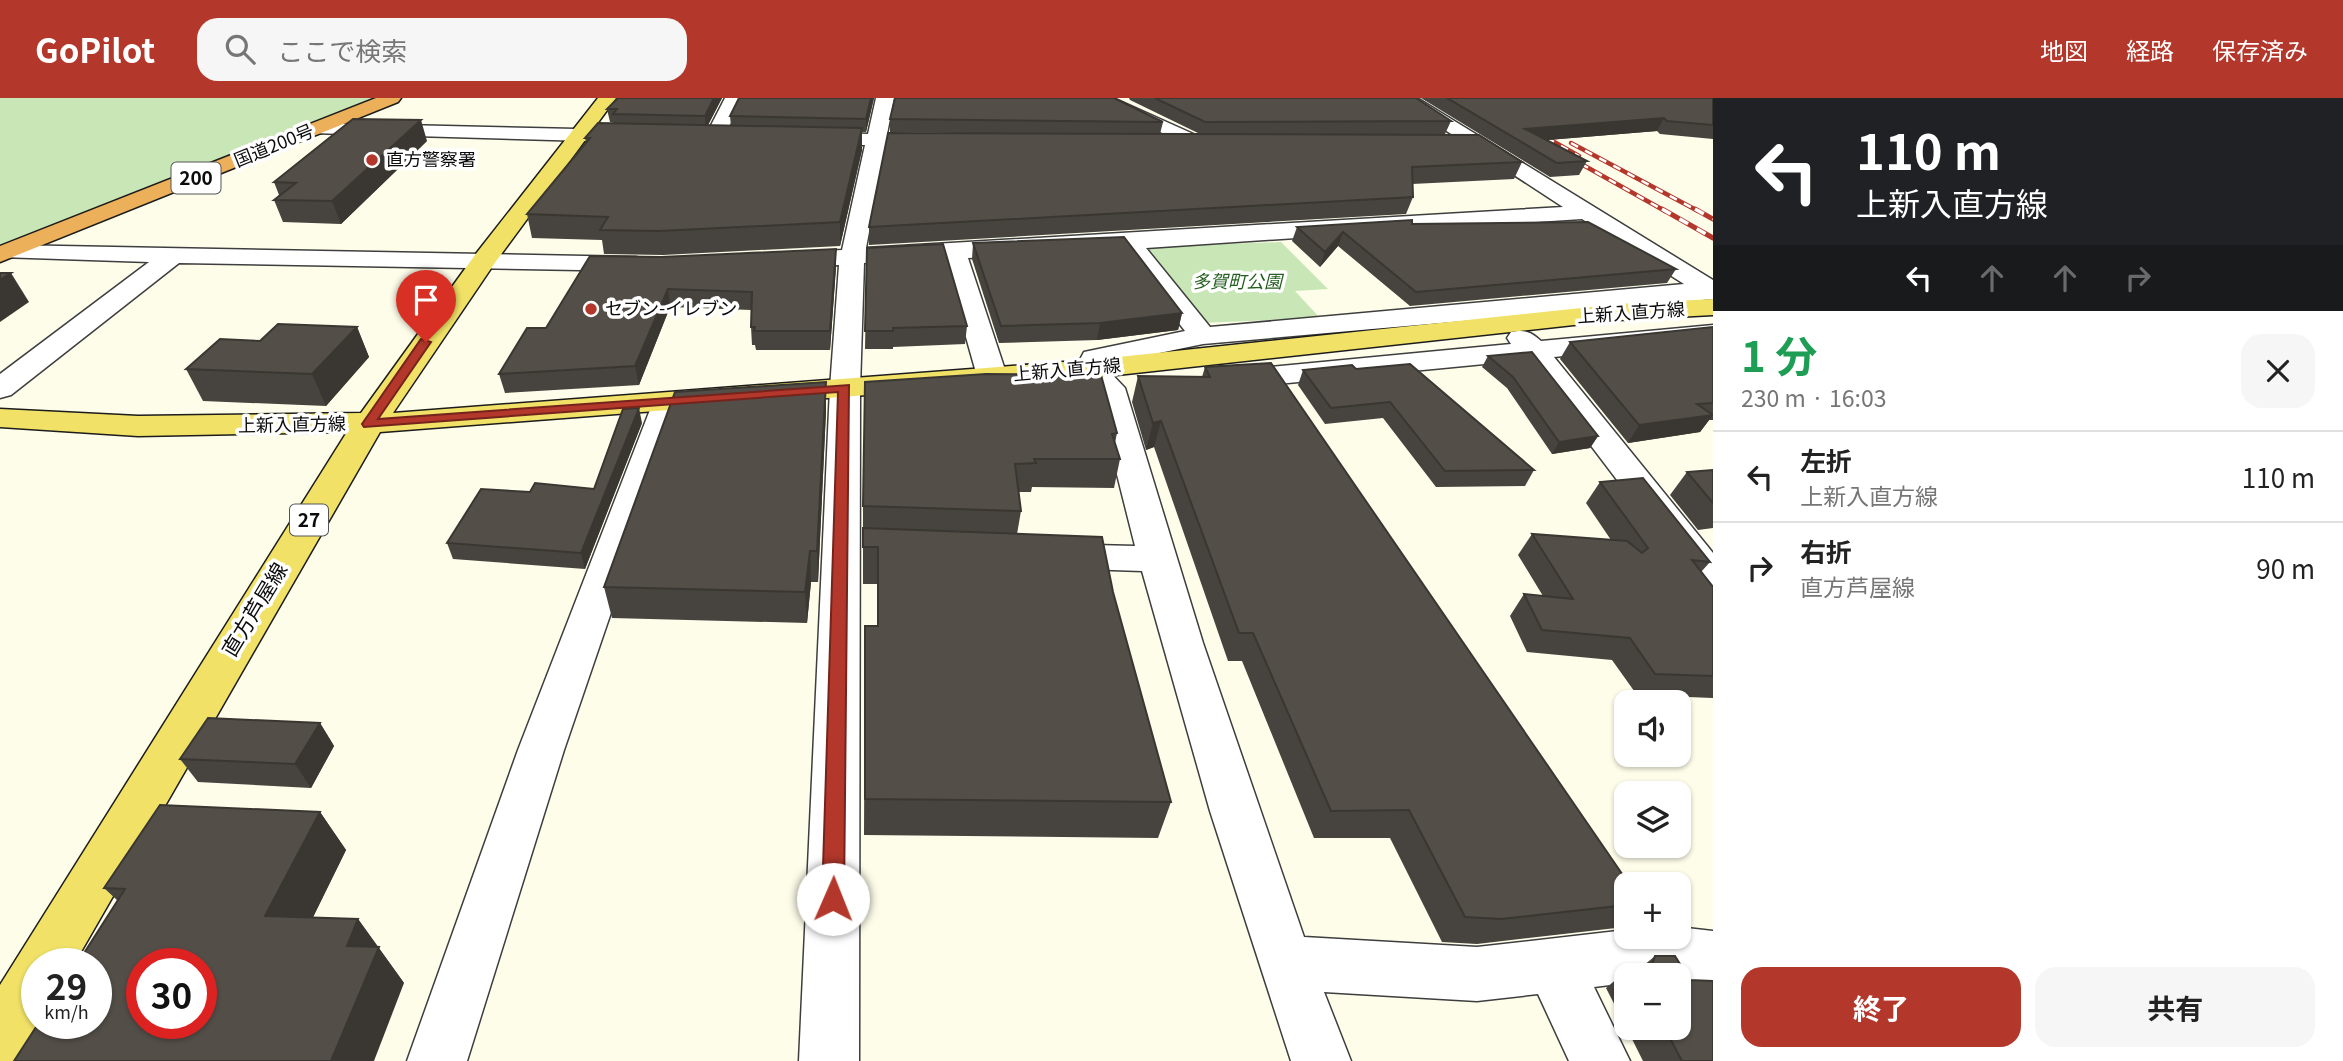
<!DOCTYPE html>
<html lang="ja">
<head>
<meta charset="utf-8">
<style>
	body { margin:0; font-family:Georgia,"Noto Sans JP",serif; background:#f6f6f6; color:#222; height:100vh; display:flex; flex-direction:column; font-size:26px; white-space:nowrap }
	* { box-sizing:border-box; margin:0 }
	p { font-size:23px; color:#767676 }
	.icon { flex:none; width:38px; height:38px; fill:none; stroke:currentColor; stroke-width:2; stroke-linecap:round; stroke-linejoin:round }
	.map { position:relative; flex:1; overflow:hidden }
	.sheet { display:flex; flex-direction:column; background:#fff; width:630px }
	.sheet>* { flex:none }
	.hud { background:#202124; color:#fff; overflow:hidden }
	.buttons { position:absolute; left:1614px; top:592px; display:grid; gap:14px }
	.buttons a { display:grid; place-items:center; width:77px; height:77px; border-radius:14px; background:#fff; box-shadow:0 2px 5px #0004; font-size:35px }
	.speed { position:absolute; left:21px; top:850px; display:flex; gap:14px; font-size:35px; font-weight:700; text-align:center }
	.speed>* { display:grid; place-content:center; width:91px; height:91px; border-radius:50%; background:#fff; box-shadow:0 2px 5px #0004; line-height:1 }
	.speed small { font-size:18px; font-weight:400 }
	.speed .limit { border:10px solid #d22; background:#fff; color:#111 }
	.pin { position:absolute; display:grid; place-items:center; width:60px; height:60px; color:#fff; margin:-72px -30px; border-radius:50% 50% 50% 0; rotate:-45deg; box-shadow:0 0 7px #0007 }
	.pin .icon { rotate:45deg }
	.me { position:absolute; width:77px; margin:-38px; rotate:1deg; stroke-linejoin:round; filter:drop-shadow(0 0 5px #0008) }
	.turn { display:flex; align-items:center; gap:24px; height:147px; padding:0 28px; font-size:32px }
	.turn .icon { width:91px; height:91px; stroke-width:2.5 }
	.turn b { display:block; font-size:49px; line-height:60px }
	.lanes { display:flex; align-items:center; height:66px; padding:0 28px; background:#0003; justify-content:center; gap:35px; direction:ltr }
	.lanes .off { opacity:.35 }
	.round { display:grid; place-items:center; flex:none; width:74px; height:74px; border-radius:21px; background:#f6f6f6 }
	.summary { display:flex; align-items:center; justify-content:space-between; height:119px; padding:0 28px }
	h1 { font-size:42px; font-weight:700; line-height:52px; color:#1e9e55 }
	.primary-button { display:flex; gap:14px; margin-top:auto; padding:14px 28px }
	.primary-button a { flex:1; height:80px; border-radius:21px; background:#b3372b; color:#fff; font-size:28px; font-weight:700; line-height:80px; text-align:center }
	.primary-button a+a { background:#f6f6f6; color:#222 }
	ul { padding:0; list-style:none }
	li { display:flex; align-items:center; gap:21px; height:91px; padding:0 28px; border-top:2px solid #e0e0e0 }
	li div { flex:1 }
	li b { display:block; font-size:26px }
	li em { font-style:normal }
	header { display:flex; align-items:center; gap:42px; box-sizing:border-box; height:98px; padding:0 35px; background:#b3372b; color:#fff }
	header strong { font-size:33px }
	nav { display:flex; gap:38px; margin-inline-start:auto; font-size:24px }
	.search { width:490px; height:63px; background:#f6f6f6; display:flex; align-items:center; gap:18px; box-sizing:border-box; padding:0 24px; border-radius:21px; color:#767676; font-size:26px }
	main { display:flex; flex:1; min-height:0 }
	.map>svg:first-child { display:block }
</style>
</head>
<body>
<header>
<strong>GoPilot</strong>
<div class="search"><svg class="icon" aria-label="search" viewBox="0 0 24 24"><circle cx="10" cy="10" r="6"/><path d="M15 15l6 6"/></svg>ここで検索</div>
<nav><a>地図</a><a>経路</a><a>保存済み</a></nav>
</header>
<main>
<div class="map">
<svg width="1713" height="963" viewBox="0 0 1713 963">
	<rect width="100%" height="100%" fill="#fefdea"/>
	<g fill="#c9e6b6">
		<polygon points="0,0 375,0 0,148"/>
		<polygon points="1281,144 1328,191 1295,193 1320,220 1202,225 1145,149"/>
	</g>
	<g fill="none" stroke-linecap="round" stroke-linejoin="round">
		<defs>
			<g id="minor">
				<polygon points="725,0 743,0 722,43 708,43 705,39"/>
				<path d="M876,0H894L887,36L940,37L950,43L940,49L885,48L866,150L1563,109L1396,0H1417L1713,182V201L1203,246L1106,266L1105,269L1125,290L1203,545L1304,839L1477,849L1626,832V838H1678V829L1713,833V887L1678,882V877H1626V885L1594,889L1630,963H1569L1538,896L1477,903L1324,894L1351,963H1291L1210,713L1142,473L1053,470L1040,467L1034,458L1040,449L1053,446L1135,448L1096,293L1075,271L1084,254L1185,233L1122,152L968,160L1007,278L1003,284L992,287L981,284L977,278L944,161L864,165L860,290L859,963H799L830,290L839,167L784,169L775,167L772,162L775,157L784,155L842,152L865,47L808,46L798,40L808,34L868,36ZM1582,121L1684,186L1210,229L1146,150Z"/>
				<polygon points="1113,0 1209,43 1212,47 1202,53 1195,51 1109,9 1106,5"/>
				<polygon points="317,25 622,32 632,38 622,44 310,35 307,31 310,27"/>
				<polygon points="9,147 636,159 645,161 648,166 645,171 636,173 179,165 11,297 0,300 0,276 149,164 0,159 0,149"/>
				<path d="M1713,227V243L1554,259L1713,455V494L1699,490L1526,262L1227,291L1216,288L1212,282L1216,276L1227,273L1511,246L1507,240L1511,234C1525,231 1531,234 1541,243Z"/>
				<polygon points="668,295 679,297 683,304 564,652 467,963 407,963 518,652 653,304 657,297"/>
			</g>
			<polygon id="major" points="598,0 616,0 494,166 393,315 1090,262 1619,206 1713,201 1713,217 1619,222 1090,280 380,334 74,866 37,866 37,926 41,926 21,963 0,963 0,887 347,334 138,338 0,329 0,311 138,318 361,315 475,157"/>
			<polygon id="highway" points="376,0 401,0 398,4 0,164 0,148"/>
		</defs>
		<use href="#minor" stroke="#3e3e3e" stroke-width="3"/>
		<use href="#major" stroke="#1c1c1c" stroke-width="3"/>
		<use href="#highway" stroke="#1c1c1c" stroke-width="3"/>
		<use href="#minor" fill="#fff" fill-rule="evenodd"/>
		<use href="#major" fill="#f1e267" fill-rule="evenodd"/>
		<use href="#highway" fill="#edb05a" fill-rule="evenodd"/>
		<defs>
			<g id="rail-far1">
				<polyline points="1533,32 1579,58"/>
				<polyline points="1571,45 1698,113"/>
				<polyline points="1567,58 1665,113"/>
			</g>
			<g id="rail">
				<polyline points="1662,111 1713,140"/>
				<polyline points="1695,111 1713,121"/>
			</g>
		</defs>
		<use href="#rail-far1" stroke="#b3372b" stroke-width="4.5"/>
		<use href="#rail" stroke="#b3372b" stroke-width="5"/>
		<use href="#rail-far1" stroke="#fff" stroke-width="2.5" stroke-dasharray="8" stroke-linecap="butt"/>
		<use href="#rail" stroke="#fff" stroke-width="3.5" stroke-dasharray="10" stroke-linecap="butt"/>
	</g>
	<g fill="#47433e">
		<polygon points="618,0 722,0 708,27 731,28 730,18 739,0 874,0 866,34 862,34 862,52 840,148 663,157 604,156 602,142 532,140 527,116 586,45 585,40 614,25 610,24 607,11"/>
		<polygon points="1129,0 1416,0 1451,23 1445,36 1336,37 1522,64 1514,81 1412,86 1413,99 1406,116 869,147 869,129 1024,36 890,34 890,21 1163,24 1160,36 1200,36 1130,2"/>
		<polygon points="1421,0 1713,0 1713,41 1660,36 1657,33 1547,42 1587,63 1579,77 1550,79"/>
		<polygon points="427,43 341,126 283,124 274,102 279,97 274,84"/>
		<polygon points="1412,126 1676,171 1667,185 1410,208 1338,148 1320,169 1292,143 1297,129"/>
		<polygon points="973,145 1182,215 1178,232 1097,242 999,245 972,161"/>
		<polygon points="867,150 967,228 965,246 893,249 893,251 865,251"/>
		<polygon points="836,151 836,169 830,252 756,252 755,247 752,247 751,229 751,212 670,209 639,287 505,295 499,276 661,159"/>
		<polygon points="357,229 369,259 326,308 203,303 186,271 260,243"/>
		<polygon points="1713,229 1713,322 1709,322 1700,334 1628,345 1560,261 1570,244"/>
		<polygon points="1488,258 1598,338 1590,350 1552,356 1507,290 1482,269"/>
		<polygon points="1205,269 1626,786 1626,822 1616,830 1477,846 1442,844 1390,740 1314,740 1242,563 1228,563 1154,349 1146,352 1132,304 1138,278 1202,279"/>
		<polygon points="1356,271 1534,372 1525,388 1436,389 1383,320 1325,326 1298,287 1303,272"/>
		<polygon points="826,313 818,484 811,484 807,525 612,520 604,489"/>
		<polygon points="642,325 585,471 453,461 447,445 530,394 594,391"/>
		<polygon points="1117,335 1115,345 1120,361 1114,390 1032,389 1031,394 1019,394 1021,413 1017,436 1113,494 1171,704 1158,740 864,737 865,528 877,528 878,486 863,486 863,408"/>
		<polygon points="1713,372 1713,430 1698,432 1670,397 1687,374"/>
		<polygon points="1600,384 1710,464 1701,474 1713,489 1713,600 1637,597 1612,562 1527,554 1510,518 1524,496 1543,498 1518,457 1532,436 1611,442 1586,405"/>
		<polygon points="320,625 334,648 311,690 198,684 180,661"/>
		<polygon points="320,714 346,752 313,819 358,821 404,885 118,803 104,790"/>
		<polygon points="1655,858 1675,858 1690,882 1713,883 1713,963 1643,963 1626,929 1678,929 1678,877 1626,877 1626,929 1606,890 1631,869 1643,868"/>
	</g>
	<g fill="#3a3732">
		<polygon points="714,0 722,0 706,31 705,18"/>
		<polygon points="871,0 874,0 866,34 866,21"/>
		<polygon points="1664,20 1657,33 1523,44 1525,31"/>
		<polygon points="421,22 427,43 341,126 332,103"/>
		<polygon points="862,30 862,52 840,148 840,124"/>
		<polygon points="1343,134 1338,148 1320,169 1325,154"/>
		<polygon points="836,151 836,169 830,252 830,233"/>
		<polygon points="11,175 29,204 0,224 0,182"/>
		<polygon points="668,191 670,209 639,287 635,268"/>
		<polygon points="1182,215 1178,232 1097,242 1100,225"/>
		<polygon points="357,229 369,259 326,308 312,276"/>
		<polygon points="826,284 826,313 818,484 817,453"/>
		<polygon points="639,310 642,325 585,471 581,455"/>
		<polygon points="1713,317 1700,334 1628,345 1639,327"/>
		<polygon points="1161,323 1154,349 1146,352 1153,325"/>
		<polygon points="1598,338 1590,350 1552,356 1559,344"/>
		<polygon points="810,453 811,484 807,525 805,494"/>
		<polygon points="320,625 334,648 311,690 295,666"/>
		<polygon points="320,714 346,752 296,854 265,818"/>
		<polygon points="358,821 404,885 374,963 331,963 347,848"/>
	</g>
	<g fill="#534e48" stroke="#3a3732" stroke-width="2" fill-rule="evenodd">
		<polygon points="618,0 714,0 705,18 613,16 617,11 607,11"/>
		<polygon points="739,0 871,0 866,21 730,18"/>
		<polygon points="895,0 1114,0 1163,24 890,21"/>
		<polygon points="1155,0 1416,0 1451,23 1205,24"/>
		<polygon points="1447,0 1713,0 1713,27 1667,23 1664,20 1525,31 1587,63 1557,65"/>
		<polygon points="353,21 421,22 332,103 274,102 296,85 274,84"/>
		<polygon points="598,25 862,30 840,124 659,133 600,132 608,119 527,116 590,40 585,40"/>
		<polygon points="888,35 1479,37 1522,64 1412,69 1413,99 869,129"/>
		<polygon points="1412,122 1412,126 1588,124 1676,171 1416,194 1343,134 1325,154 1297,129"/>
		<polygon points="1124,139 1182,215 1100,225 1001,228 973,145"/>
		<polygon points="943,146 967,228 893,230 893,233 865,233 867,150"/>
		<polygon points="836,151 830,233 754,233 755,229 751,229 752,194 668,191 635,268 499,276 527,230 546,230 590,158 661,159"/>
		<polygon points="0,175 11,175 0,182"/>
		<polygon points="278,226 357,229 312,276 186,271 220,241 260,243"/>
		<polygon points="1713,229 1713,305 1697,306 1713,317 1639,327 1570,244"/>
		<polygon points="1532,254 1598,338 1559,344 1513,279 1488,258"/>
		<polygon points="1271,265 1629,786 1626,786 1626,807 1501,821 1465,819 1409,712 1331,713 1253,535 1239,535 1161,323 1153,325 1138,278 1210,279 1205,269"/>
		<polygon points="1410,266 1534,372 1445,373 1390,304 1331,310 1303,272 1352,267 1356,271"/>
		<polygon points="986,276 1101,277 1117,335 1112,336 1120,361 1034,361 1036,365 1015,366 1021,413 863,408 865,284"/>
		<polygon points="826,284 817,453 810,453 805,494 604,489 675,294"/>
		<polygon points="639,310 581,455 447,445 481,391 530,394 535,385 594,391 623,311"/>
		<polygon points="1713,372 1713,405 1687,374"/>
		<polygon points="1643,380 1710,464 1692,462 1713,489 1713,578 1655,576 1630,540 1542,532 1524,496 1573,501 1532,436 1627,443 1642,455 1648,450 1600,384"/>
		<polygon points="863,430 1102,439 1113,494 1171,704 865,701 865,528 878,528 878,449 863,449"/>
		<polygon points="208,620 320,625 295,666 180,661"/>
		<path d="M160,707L320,714L265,818L358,821L347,848L379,849L331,963H14L38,926H96V866H77L125,791L104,790ZM142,866H201V926H142Z"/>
		<polygon points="1655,858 1675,858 1690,882 1713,883 1713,963 1682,963 1664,929 1678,929 1678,877 1635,877 1631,869 1652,867"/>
	</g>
	<polygon fill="#b3372b" stroke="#74241c" stroke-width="2" points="421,241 431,244 378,321 849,287 844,801 841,808 833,811 825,808 822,801 838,294 364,329 362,326"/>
	<g fill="#b3372b" stroke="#fff" stroke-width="2.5">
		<circle cx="372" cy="62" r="7"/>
		<circle cx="591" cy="211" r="7"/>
	</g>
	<g text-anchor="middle" stroke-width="7" stroke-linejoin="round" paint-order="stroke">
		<g font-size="18" fill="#0b0b0b" stroke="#fff">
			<text transform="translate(274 48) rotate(-22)" y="6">国道200号</text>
			<text transform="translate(1631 215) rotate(-4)" y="6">上新入直方線</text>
			<text transform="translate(1067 272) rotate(-5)" y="6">上新入直方線</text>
			<text transform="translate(292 327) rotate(-1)" y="6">上新入直方線</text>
		</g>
		<g font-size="18" fill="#0b0b0b" stroke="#fff" text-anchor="start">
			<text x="386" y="68">直方警察署</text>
			<text x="605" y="217">セブン-イレブン</text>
		</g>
		<g font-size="18" font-style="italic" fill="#245f20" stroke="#fff">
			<text x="1237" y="190">多賀町公園</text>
		</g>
		<g fill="#fff" stroke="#545454" stroke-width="2">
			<rect x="171.5" y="64.5" width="49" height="31" rx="5"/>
			<rect x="290" y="406.5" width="38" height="31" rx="5"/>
		</g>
		<g font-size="19" font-weight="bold" fill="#0b0b0b">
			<text x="196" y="87">200</text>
			<text x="309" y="429">27</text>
		</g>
		<g font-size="21" fill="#0b0b0b" stroke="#fff">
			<text transform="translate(255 512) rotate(-59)" y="7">直方芦屋線</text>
		</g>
	</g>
</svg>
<div class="buttons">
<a><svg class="icon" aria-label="sound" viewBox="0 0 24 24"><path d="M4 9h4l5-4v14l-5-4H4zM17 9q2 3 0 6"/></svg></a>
<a><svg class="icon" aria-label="layers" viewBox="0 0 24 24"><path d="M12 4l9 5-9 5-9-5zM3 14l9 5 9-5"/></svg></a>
<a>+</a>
<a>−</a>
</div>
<div class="speed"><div>29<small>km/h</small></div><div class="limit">30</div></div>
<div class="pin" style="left:426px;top:244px;background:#d93025"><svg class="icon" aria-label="arrive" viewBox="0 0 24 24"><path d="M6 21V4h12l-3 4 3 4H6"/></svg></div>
<svg class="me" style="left:833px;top:801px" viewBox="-20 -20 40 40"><circle r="19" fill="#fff"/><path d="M0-13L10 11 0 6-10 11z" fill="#b3372b"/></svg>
</div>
<section class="sheet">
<div class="hud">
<div class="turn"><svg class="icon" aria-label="left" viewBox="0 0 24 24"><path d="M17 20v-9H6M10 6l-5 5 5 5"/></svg><div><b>110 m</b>上新入直方線</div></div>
<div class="lanes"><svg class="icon" aria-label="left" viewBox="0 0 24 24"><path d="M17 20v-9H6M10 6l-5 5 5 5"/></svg><svg class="icon off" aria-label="ahead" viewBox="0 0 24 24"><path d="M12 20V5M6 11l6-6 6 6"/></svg><svg class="icon off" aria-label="ahead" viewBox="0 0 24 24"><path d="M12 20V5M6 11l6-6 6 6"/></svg><svg class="icon off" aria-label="right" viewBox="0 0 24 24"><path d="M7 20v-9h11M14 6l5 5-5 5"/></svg></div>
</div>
<div class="summary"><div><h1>1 分</h1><p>230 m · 16:03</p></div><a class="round"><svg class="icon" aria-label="close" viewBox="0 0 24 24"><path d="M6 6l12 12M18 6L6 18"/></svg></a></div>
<ul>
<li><svg class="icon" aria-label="left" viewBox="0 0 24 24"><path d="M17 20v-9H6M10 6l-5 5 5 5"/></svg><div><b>左折</b><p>上新入直方線</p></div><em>110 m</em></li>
<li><svg class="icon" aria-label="right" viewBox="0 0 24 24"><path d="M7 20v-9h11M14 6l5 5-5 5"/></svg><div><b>右折</b><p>直方芦屋線</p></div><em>90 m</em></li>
</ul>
<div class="primary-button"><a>終了</a><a>共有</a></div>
</section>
</main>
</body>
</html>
